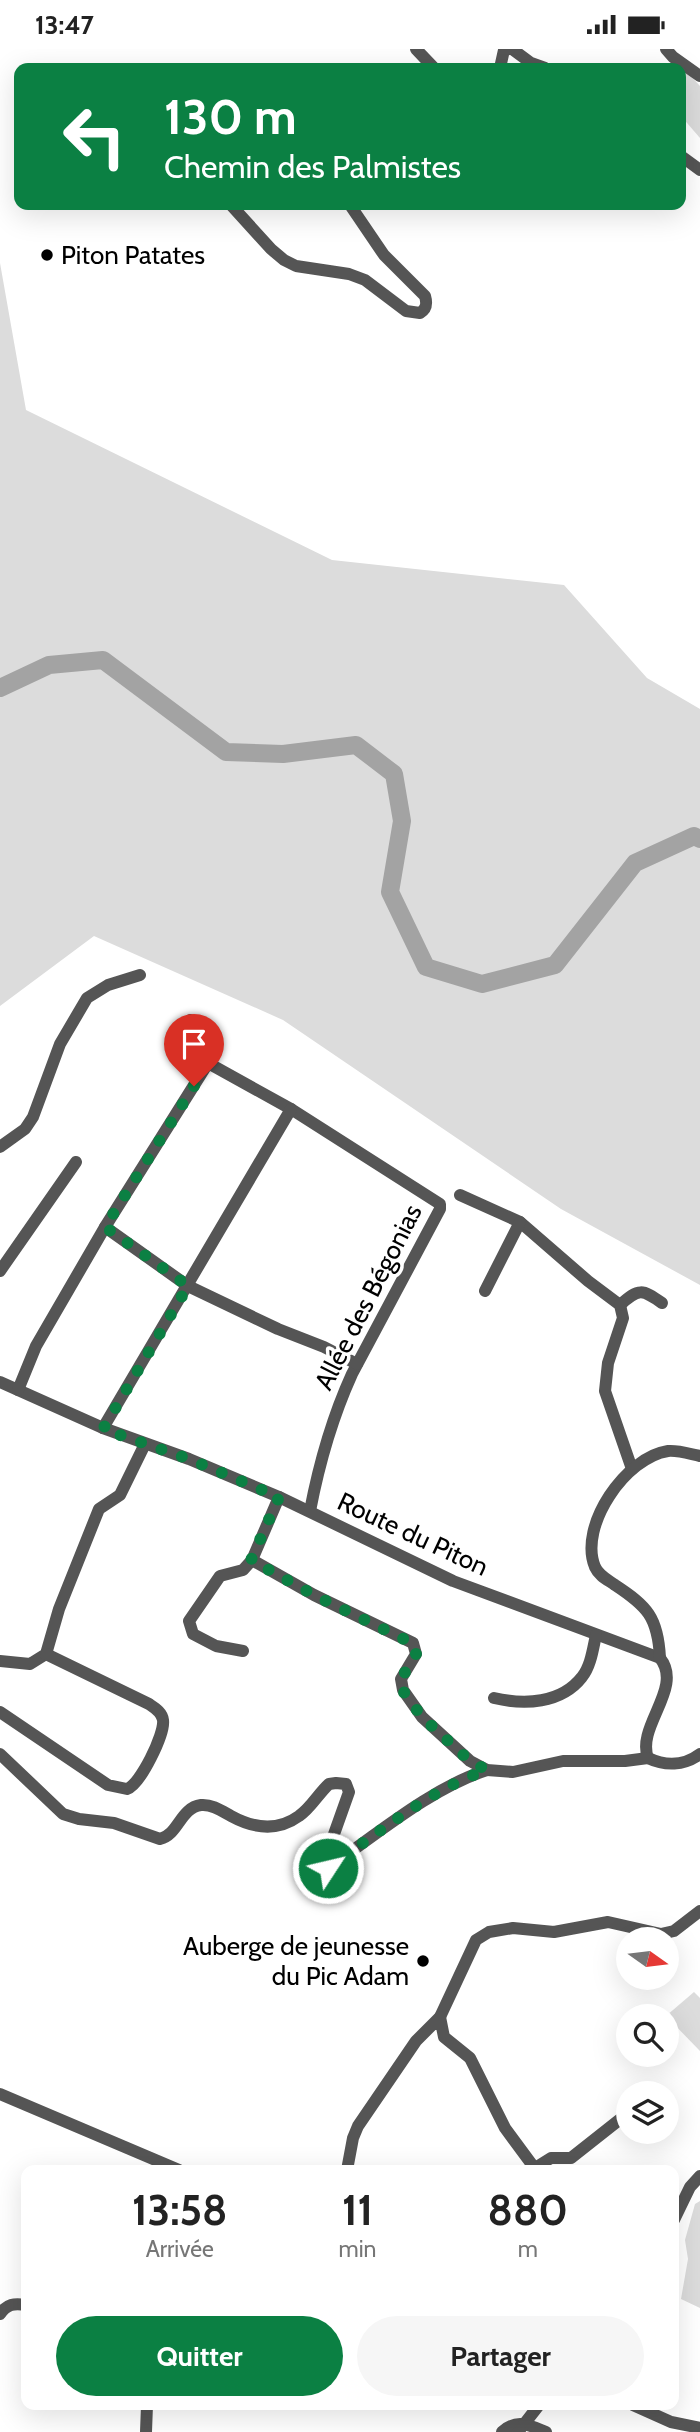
<!DOCTYPE html>
<html lang="fr">
<head>
<meta charset="utf-8">
<style>
	body { margin:0; font-family:Cabin,sans-serif; background:#f6f6f6; color:#222; height:100vh; display:flex; flex-direction:column; font-size:26px; white-space:nowrap }
	* { box-sizing:border-box; margin:0 }
	p { font-size:23px; color:#767676 }
	.icon { flex:none; width:38px; height:38px; fill:none; stroke:currentColor; stroke-width:2; stroke-linecap:round; stroke-linejoin:round }
	.map { position:relative; flex:1; overflow:hidden }
	.details { position:absolute; left:21px; top:2116px; width:658px; height:245px; display:flex; flex-direction:column; background:#fff; border-radius:14px; box-shadow:0 7px 28px #0002 }
	.details>* { flex:none }
	.top-card { position:absolute; left:14px; top:14px; width:672px; height:147px; border-radius:14px; box-shadow:0 7px 28px #0002; background:#0b8043; color:#fff; overflow:hidden }
	.needle { width:46px; rotate:104deg }
	.tools { position:absolute; left:616px; top:1878px; display:grid; gap:14px }
	.tools a { display:grid; place-items:center; width:63px; height:63px; border-radius:50%; background:#fff; box-shadow:0 7px 28px #0002; font-size:35px }
	.pin { position:absolute; display:grid; place-items:center; width:60px; height:60px; color:#fff; margin:-72px -30px; border-radius:50% 50% 50% 0; rotate:-45deg; box-shadow:0 0 7px #0007 }
	.pin .icon { rotate:45deg }
	.me { position:absolute; width:77px; margin:-38px; rotate:55deg; stroke-linejoin:round; filter:drop-shadow(0 0 5px #0008) }
	.turn { display:flex; align-items:center; gap:24px; height:147px; padding:0 35px; font-size:32px }
	.turn .icon { width:91px; height:91px; stroke-width:2.5 }
	.turn b { display:block; font-size:49px; line-height:60px }
	.eta { display:flex; justify-content:space-evenly; align-items:center; height:119px; text-align:center }
	.eta b { font-size:42px; font-weight:700; line-height:49px }
	.primary-button { display:flex; gap:14px; margin-top:auto; padding:14px 35px }
	.primary-button a { flex:1; height:80px; border-radius:42px; background:#0b8043; color:#fff; font-size:28px; font-weight:700; line-height:80px; text-align:center }
	.primary-button a+a { background:#f6f6f6; color:#222 }
	.status { display:flex; justify-content:space-between; align-items:center; height:49px; padding:0 35px; background:#fff; direction:ltr }
	.status svg { height:19px; fill:currentColor }
	.map>svg:first-child { display:block }
</style>
</head>
<body>
<div class="status"><b>13:47</b><svg viewBox="0 0 49 12"><path d="M0 12V9h3v3zM5 12V6h3v6zM10 12V3h3v9zM15 12V0h3v12zM26 1h20v11H26zM47 4h2v5h-2z"/></svg></div>
<div class="map">
<svg width="700" height="2383" viewBox="0 0 700 2383">
	<rect width="100%" height="100%" fill="#fff"/>
	<g fill="#dcdcdc">
		<polygon points="684,20 700,37 700,89 681,67 681,23"/>
		<polygon points="0,214 26,361 332,511 564,536 647,629 700,660 700,1236 561,1160 283,971 94,887 0,957"/>
		<polygon points="694,1943 700,1949 700,2002 666,1967"/>
		<polygon points="700,2152 700,2259 681,2250 688,2210 685,2191 695,2155"/>
	</g>
	<g fill="none" stroke-linecap="round" stroke-linejoin="round">
		<polyline stroke="#a3a3a3" stroke-width="18" points="0,639 49,616 103,611 226,703 283,705 356,696 394,725 402,772 390,843 426,918 482,935 555,916 635,814 694,787 700,790"/>
		<g stroke="#555" stroke-width="12">
			<polyline points="416,0 434,19"/>
			<polyline points="512,0 531,14 545,19"/>
			<polyline points="666,0 673,8 700,27"/>
			<polyline points="500,19 504,1 509,0"/>
			<polyline points="681,107 700,121"/>
			<path d="M231,156L271,200L284,211L296,217L349,225L365,231L406,262L420,264C427,260 427,254 425,247L384,206L350,156"/>
			<path d="M208,1014L291,1060L440,1155V1160L352,1325C332,1369 319,1415 310,1462"/>
			<polyline points="0,1098 25,1080 33,1068 60,995 87,949 108,936 140,926"/>
			<polyline points="460,1146 520,1173 588,1232 620,1256 623,1269 608,1314 605,1342 632,1420"/>
			<polyline points="105,1178 188,1237 278,1280 324,1298 357,1315"/>
			<polyline points="0,1222 76,1113"/>
			<polyline points="485,1242 520,1173"/>
			<path d="M620,1256C639,1239 642,1240 662,1254"/>
			<path d="M0,1333L103,1379L189,1410L279,1448L453,1532L660,1609C684,1639 636,1677 648,1709C665,1717 684,1717 700,1705"/>
			<polyline points="18,1341 36,1297 105,1178 208,1014 216,988 190,971"/>
			<polyline points="103,1379 291,1060"/>
			<polyline points="252,1511 314,1546 413,1594 416,1605 401,1630 403,1641 422,1668 470,1712 487,1721 513,1723 563,1712 625,1712 648,1709"/>
			<polyline points="243,1602 216,1597 193,1585 189,1572 220,1527 243,1521 252,1511 279,1448"/>
			<path d="M660,1609C658,1568 647,1557 615,1536C608,1531 599,1527 595,1518C578,1477 626,1408 668,1402C678,1401 690,1405 700,1407"/>
			<polyline points="0,1612 30,1615 46,1605 59,1560 99,1460 120,1446 145,1395"/>
			<path d="M494,1649C524,1656 561,1655 582,1628C591,1617 593,1599 596,1586"/>
			<path d="M0,1663L108,1736L127,1740C140,1736 165,1685 163,1671C162,1663 155,1659 149,1655L46,1605"/>
			<path d="M0,1705L63,1765L79,1770L114,1774L160,1790C179,1785 180,1759 201,1756C212,1755 222,1762 231,1767C253,1779 277,1783 299,1767C311,1759 318,1745 329,1735L336,1734L346,1735L349,1743L328,1802V1819C376,1786 431,1739 487,1721"/>
			<polyline points="440,1968 476,1891 489,1883 513,1879 554,1883 608,1873 661,1885 674,1882 700,1862"/>
			<polyline points="0,2045 179,2121"/>
			<polyline points="535,2119 551,2109 571,2109 628,2064"/>
			<polyline points="347,2121 353,2089 358,2077 416,1992 440,1968 444,1988 470,2009 505,2079 536,2121"/>
			<polyline points="674,2171 690,2138 700,2127"/>
			<path d="M0,2265C7,2255 14,2254 26,2256"/>
			<polyline points="633,2356 671,2373 700,2379"/>
			<polyline points="146,2383 147,2356"/>
			<path d="M502,2383C517,2369 529,2376 546,2383"/>
			<polyline points="518,2383 539,2356"/>
		</g>
	</g>
	<g fill="none" stroke-linecap="round" stroke-linejoin="round">
		<path stroke="#0b8043" stroke-width="12" stroke-dasharray="0 21.6" d="M194,1037L105,1178L188,1237L103,1380L189,1410L279,1448L251,1511L314,1546L412,1594L416,1605L401,1630L403,1642L422,1668L470,1712L487,1721C432,1739 376,1786 328,1819"/>
	</g>
	<g fill="#000" stroke="#fff" stroke-width="2.5">
		<circle cx="47" cy="206" r="7"/>
		<circle cx="423" cy="1912" r="7"/>
	</g>
	<g text-anchor="middle" stroke-width="7" stroke-linejoin="round" paint-order="stroke">
		<g font-size="26" fill="#000" stroke="#fff" text-anchor="start">
			<text x="61" y="215">Piton Patates</text>
			<text x="409" y="1906" text-anchor="end">Auberge de jeunesse<tspan x="409" dy="30">du Pic Adam</tspan></text>
		</g>
		<g font-size="26" fill="#000" stroke="#fff">
			<text transform="translate(368 1248) rotate(-63)" y="9">Allée des Bégonias</text>
			<text transform="translate(413 1485) rotate(25)" y="9">Route du Piton</text>
		</g>
	</g>
</svg>
<div class="tools">
<a><svg class="needle" viewBox="-14 -14 28 28"><path d="M0-13l5 13h-10z" fill="#e53935"/><path d="M0 13l5-13h-10z" fill="#767676"/></svg></a>
<a><svg class="icon" aria-label="search" viewBox="0 0 24 24"><circle cx="10" cy="10" r="6"/><path d="M15 15l6 6"/></svg></a>
<a><svg class="icon" aria-label="layers" viewBox="0 0 24 24"><path d="M12 4l9 5-9 5-9-5zM3 14l9 5 9-5"/></svg></a>
</div>
<div class="pin" style="left:194px;top:1037px;background:#d93025"><svg class="icon" aria-label="arrive" viewBox="0 0 24 24"><path d="M6 21V4h12l-3 4 3 4H6"/></svg></div>
<svg class="me" style="left:328px;top:1819px" viewBox="-20 -20 40 40"><circle r="17" fill="#0b8043" stroke="#fff" stroke-width="3"/><path d="M0-11L8 9 0 5-8 9z" fill="#fff"/></svg>
<div class="top-card">
<div class="turn"><svg class="icon" aria-label="left" viewBox="0 0 24 24"><path d="M17 20v-9H6M10 6l-5 5 5 5"/></svg><div><b>130 m</b>Chemin des Palmistes</div></div>
</div>
<section class="details">
<div class="eta">
<div><b>13:58</b><p>Arrivée</p></div>
<div><b>11</b><p>min</p></div>
<div><b>880</b><p>m</p></div>
</div>
<div class="primary-button"><a>Quitter</a><a>Partager</a></div>
</section>
</div>
</body>
</html>
